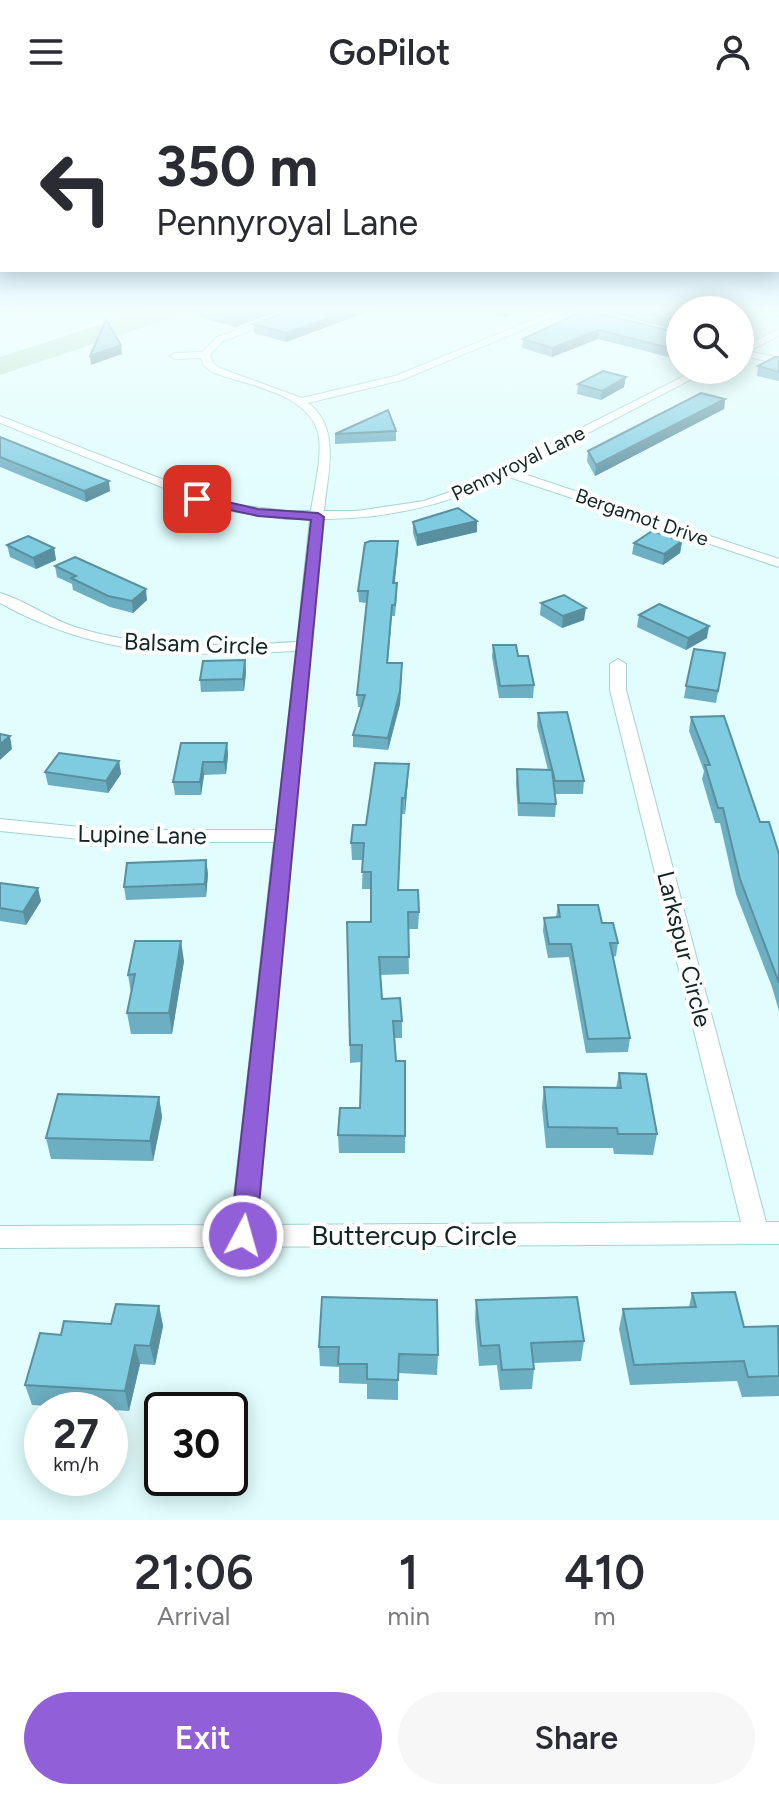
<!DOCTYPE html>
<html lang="en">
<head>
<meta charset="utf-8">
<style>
	body { margin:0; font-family:Figtree,sans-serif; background:#f7f7f7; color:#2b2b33; height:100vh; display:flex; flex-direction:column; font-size:30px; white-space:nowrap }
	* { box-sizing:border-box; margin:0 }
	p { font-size:26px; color:#7c7c81 }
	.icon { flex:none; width:44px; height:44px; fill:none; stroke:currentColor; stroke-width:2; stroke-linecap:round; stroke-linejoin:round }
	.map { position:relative; height:1416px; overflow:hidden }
	.details { display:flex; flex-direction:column; background:#fff; flex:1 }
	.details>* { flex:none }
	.banner { position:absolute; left:0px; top:0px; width:780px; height:168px; box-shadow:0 4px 20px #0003; background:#fff; color:#2b2b33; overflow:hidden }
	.controls { position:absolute; left:666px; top:192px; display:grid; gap:16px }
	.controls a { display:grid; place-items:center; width:88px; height:88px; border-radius:50%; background:#fff; box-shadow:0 4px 20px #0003; font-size:40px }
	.speed { position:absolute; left:24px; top:1288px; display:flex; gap:16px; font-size:40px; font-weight:700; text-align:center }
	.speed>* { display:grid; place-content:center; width:104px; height:104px; border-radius:50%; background:#fff; box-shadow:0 4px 20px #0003; line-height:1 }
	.speed small { font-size:20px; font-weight:400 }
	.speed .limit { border:4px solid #111; border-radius:12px; background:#fff; color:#111 }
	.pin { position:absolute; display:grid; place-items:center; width:68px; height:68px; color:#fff; margin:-34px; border-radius:16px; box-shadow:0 4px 12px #0006 }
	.me { position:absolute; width:88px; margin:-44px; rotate:6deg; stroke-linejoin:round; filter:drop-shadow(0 0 6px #0008) }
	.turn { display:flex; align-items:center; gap:28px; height:168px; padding:0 24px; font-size:36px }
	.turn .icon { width:104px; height:104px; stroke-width:2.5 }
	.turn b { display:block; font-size:56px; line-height:68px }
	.eta { display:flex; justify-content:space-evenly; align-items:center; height:136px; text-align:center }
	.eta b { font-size:48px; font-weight:600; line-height:56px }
	.button { display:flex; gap:16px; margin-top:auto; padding:16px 24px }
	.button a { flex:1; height:92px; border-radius:48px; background:#9160d9; color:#fff; font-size:32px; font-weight:600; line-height:92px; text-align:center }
	.button a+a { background:#f7f7f7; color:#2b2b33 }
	header { display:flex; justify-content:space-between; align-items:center; height:104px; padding:0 24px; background:#fff; font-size:36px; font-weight:600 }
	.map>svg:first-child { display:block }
</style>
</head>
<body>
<header><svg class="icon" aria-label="menu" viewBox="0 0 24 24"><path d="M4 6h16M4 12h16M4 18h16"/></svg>GoPilot<svg class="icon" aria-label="person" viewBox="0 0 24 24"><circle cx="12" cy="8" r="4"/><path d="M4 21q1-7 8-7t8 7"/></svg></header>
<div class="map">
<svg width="779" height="1416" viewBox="0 0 779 1416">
	<rect width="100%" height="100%" fill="#e1fdfd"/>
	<polygon fill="#b6e0c4" points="149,205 198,205 0,271 0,253"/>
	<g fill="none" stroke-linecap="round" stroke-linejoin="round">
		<defs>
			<g id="street">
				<polygon points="3,205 17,205 30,211 25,214"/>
				<path d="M295,205H309L223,237L210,251L213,259L220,264L302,294L395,272L559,205H572L402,276L308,299C342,324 327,371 324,407H357L424,397L467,382L696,266H709L515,367L779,455V463L506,372C448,401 388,415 323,415L257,1121L741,1118L610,586V560L618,555L626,560V586L766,1118H779V1140L0,1144V1122L231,1121L274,738H110L0,727V715L110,726H276L296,547C185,553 100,554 0,499V489C27,497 51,516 78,524C149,546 224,542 297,538L310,415H286L217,405L0,319V312L223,399L286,407H311C314,385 322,355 319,333C311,288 247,282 212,268L204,262L201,254L175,255L170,252L175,249L202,248L217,233Z"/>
				<polygon points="779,225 779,232 749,247 779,254 779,260 740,251 740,244"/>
			</g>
			<polygon id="secondary" points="759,205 779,205 779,213 760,208"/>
		</defs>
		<use href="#street" stroke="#a3d2d2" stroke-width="2"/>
		<use href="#secondary" stroke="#a3d2d2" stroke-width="2"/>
		<use href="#street" fill="#fff" fill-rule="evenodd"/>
		<use href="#secondary" fill="#c7e4de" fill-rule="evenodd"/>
	</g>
	<g fill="#6dafc2">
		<polygon points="200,205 285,205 235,223 200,213"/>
		<polygon points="294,205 375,205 286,238 254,229 253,220"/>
		<polygon points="477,205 525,205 505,213"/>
		<polygon points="601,205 700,205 680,206 680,227 601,207"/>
		<polygon points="585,206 680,229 676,255 598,235 552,253 522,244 523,235"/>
		<polygon points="779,253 779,277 757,272 758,262"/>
		<polygon points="578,280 624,283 601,296 577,290"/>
		<polygon points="725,295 724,305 595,372 587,357 588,347"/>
		<polygon points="396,327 396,337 335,340 335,330"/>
		<polygon points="0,333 110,387 86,398 0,363"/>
		<polygon points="477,417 477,428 417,442 413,429 413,418"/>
		<polygon points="398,437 395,479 397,491 395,512 392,512 388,559 402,571 400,600 388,646 353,643 353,631 361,603 358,603 357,591 366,499 359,498 358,487"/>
		<polygon points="682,437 680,449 663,461 632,450 634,439"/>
		<polygon points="7,441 54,444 56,456 36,465 10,453"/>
		<polygon points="55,462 147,496 133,509 110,503 73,486 72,480 57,473"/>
		<polygon points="541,499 584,516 562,524 540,511"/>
		<polygon points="639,511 707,534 686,546 637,523"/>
		<polygon points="493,541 518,552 534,581 533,594 499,594 492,553"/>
		<polygon points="725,549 716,599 684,594 686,582"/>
		<polygon points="245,556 246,568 244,587 201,588 200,576"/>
		<polygon points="538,609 584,677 583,690 555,690 556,700 555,713 518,712 516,678 517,665 548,666 537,622"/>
		<polygon points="691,613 779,750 779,907 772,883 736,790 720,719 715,719 702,675 704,667 689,627"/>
		<polygon points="227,639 228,651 226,670 204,671 201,691 175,691 173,678"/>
		<polygon points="119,657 121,670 108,689 48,681 45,668"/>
		<polygon points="408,676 405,710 402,710 398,786 419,808 418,825 408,825 409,870 380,871 382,895 402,917 402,934 395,934 396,957 405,957 405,1049 339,1049 338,1031 360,1004 361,958 350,959 347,818 371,818 371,785 362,785 363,756 352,756 351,739 366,721"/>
		<polygon points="206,756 208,770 206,793 126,796 124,783"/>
		<polygon points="0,779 41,797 26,821 0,817"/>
		<polygon points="558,801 602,819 618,839 616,852 613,853 630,934 628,948 586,949 569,853 548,854 543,827 544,814 556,813"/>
		<polygon points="184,857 172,930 131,930 127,909 131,889 128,871"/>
		<polygon points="619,969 657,1030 653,1051 614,1050 613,1044 546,1044 542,1003 544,983 616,984"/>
		<polygon points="159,993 162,1013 153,1057 51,1055 46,1034"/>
		<polygon points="692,1189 744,1223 779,1224 779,1292 742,1293 737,1277 630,1281 619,1225 623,1205 689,1203"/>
		<polygon points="322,1193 438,1251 437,1271 398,1269 398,1296 367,1295 367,1280 339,1279 339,1263 320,1262 319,1243"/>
		<polygon points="476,1196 584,1237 581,1257 534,1259 534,1265 532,1285 500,1286 497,1261 479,1262 475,1216"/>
		<polygon points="159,1202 163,1222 155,1261 140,1260 129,1307 32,1301 25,1281 61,1231 111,1220"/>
	</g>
	<g fill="#598f9e">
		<polygon points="261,205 285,205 235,223 235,215"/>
		<polygon points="352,205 375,205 286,238 286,229"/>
		<polygon points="505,205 525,205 505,213"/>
		<polygon points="599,226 598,235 552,253 552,244"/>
		<polygon points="121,241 122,250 91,261 90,252"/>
		<polygon points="680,245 680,253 676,255 677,246"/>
		<polygon points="626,273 624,283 601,296 602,287"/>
		<polygon points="725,295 724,305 595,372 596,361"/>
		<polygon points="109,377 110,387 86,398 84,387"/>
		<polygon points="477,417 477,428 417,442 417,431"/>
		<polygon points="398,437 398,448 393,491 393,479"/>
		<polygon points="682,437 680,449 663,461 664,450"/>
		<polygon points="54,444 56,456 36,465 33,454"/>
		<polygon points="146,485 147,496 133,509 132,497"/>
		<polygon points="586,504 584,516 562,524 563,512"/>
		<polygon points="709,522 707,534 686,546 688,534"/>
		<polygon points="245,556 246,568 244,587 243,575"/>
		<polygon points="402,559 400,600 388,646 388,634"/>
		<polygon points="10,632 12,645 0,656 0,640"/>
		<polygon points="227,639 228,651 226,670 224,658"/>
		<polygon points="119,657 121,670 108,689 106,677"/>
		<polygon points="203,658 204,671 201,691 200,678"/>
		<polygon points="409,660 408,676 405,710 405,694"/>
		<polygon points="206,756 208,770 206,793 205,780"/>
		<polygon points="38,784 41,797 26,821 23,808"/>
		<polygon points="181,837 184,857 172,930 169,909"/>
		<polygon points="159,993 162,1013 153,1057 150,1037"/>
		<polygon points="159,1202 163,1222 155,1261 150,1242"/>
		<polygon points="135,1241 140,1260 129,1307 125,1287"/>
	</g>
	<g fill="#7fcce1" stroke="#598f9e" stroke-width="2">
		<polygon points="201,205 261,205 235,215"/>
		<polygon points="294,205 352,205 286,229 253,220"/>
		<polygon points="629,205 700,205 703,206 680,206 680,218"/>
		<polygon points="585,206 680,229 680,245 677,246 599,226 552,244 523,235"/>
		<polygon points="106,216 121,241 90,252"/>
		<polygon points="775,253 779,253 779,268 758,262"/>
		<polygon points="603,267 626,273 602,287 578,280"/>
		<polygon points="701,289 725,295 596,361 588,347"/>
		<polygon points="388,306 396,327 335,330"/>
		<polygon points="0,333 109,377 84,387 0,353"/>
		<polygon points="458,404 477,417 417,431 413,418"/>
		<polygon points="652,427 682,437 664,450 634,439"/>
		<polygon points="28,432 54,444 33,454 7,441"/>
		<polygon points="370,437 398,437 393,479 397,479 395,501 392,501 387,559 402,559 400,587 388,634 353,631 365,591 357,591 368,487 358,487 365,439"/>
		<polygon points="75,453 146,485 132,497 108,492 71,474 76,472 55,462"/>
		<polygon points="564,491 586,504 563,512 541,499"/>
		<polygon points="659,500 709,522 688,534 639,511"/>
		<polygon points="493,541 516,541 518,552 528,552 534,581 500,582"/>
		<polygon points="694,545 725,549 718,587 686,582"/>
		<polygon points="245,556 243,575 200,576 203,557"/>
		<polygon points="567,608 584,677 555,677 538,609"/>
		<polygon points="724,612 760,718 769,718 779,750 779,879 740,775 723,704 718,704 705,661 710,661 691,613"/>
		<polygon points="0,630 10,632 0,640"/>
		<polygon points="181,639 227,639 224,658 203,658 200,678 173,678"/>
		<polygon points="59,649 119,657 106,677 45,668"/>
		<polygon points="375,659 409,660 405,694 402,694 398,786 418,786 419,808 408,808 409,853 379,853 382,895 400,894 402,917 393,917 396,957 405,957 405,1032 338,1031 340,1004 360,1004 362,941 350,941 347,818 371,818 371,768 362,768 364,739 351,739 353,721 366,721"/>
		<polygon points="517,665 552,666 556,700 519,699"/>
		<polygon points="206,756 205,780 124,783 127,759"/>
		<polygon points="0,779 38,784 23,808 0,804"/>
		<polygon points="558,801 598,801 602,819 613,819 618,839 610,839 630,934 588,935 571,840 549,840 544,814 560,813"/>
		<polygon points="135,837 181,837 169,909 127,909 135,870 128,871"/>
		<polygon points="619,969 646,970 657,1030 618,1030 617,1024 548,1023 544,983 621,984"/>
		<polygon points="58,990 159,993 150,1037 46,1034"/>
		<polygon points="735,1188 744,1223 778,1222 779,1272 748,1273 744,1257 634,1261 623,1205 696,1203 692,1189"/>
		<polygon points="322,1193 437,1196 438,1251 399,1250 398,1276 367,1275 367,1260 338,1260 339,1243 319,1243"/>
		<polygon points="577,1193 584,1237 531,1239 534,1265 502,1266 499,1241 481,1242 476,1196"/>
		<polygon points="116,1200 159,1202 150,1242 135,1241 125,1287 25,1281 40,1229 61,1231 64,1217 111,1220"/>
	</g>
	<linearGradient id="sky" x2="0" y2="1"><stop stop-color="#7eb6e5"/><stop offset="0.51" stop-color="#f2fefe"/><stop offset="1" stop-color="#f2fefe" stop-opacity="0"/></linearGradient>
	<rect width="779" height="404" fill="url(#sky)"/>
	<polygon fill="#9160d9" stroke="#5e3e8d" stroke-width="2" points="197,391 258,405 318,409 324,413 256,1132 252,1140 243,1143 233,1140 230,1132 311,416 258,412 193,398 191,395"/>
	<g text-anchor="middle" stroke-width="8" stroke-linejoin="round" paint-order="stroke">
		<g font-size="20" fill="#132626" stroke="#fff">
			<text transform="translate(518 359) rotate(-26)" y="7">Pennyroyal Lane</text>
			<text transform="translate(642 413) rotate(19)" y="7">Bergamot Drive</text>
		</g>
		<g font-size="24" fill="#132626" stroke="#fff">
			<text transform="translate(196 540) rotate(2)" y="8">Balsam Circle</text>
			<text transform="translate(142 731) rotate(1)" y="8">Lupine Lane</text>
			<text transform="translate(684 845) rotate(76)" y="8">Larkspur Circle</text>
		</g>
		<g font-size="28" fill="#132626" stroke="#fff">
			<text x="414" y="1141">Buttercup Circle</text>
		</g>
	</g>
</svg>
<div class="controls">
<a><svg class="icon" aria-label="search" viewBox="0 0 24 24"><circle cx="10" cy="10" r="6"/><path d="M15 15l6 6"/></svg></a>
</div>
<div class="speed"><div>27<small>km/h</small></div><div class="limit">30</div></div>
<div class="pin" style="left:197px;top:395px;background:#d93025"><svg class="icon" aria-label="arrive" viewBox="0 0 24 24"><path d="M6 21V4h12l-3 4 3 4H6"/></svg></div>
<svg class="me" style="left:243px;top:1132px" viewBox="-20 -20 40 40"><circle r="17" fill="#9160d9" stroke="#fff" stroke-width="3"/><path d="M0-11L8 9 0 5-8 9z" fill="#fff"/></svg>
<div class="banner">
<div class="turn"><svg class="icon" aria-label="left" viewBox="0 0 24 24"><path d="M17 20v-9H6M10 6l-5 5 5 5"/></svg><div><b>350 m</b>Pennyroyal Lane</div></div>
</div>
</div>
<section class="details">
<div class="eta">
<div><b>21:06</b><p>Arrival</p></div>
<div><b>1</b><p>min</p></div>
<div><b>410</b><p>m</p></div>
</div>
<div class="button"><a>Exit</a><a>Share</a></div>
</section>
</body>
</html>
